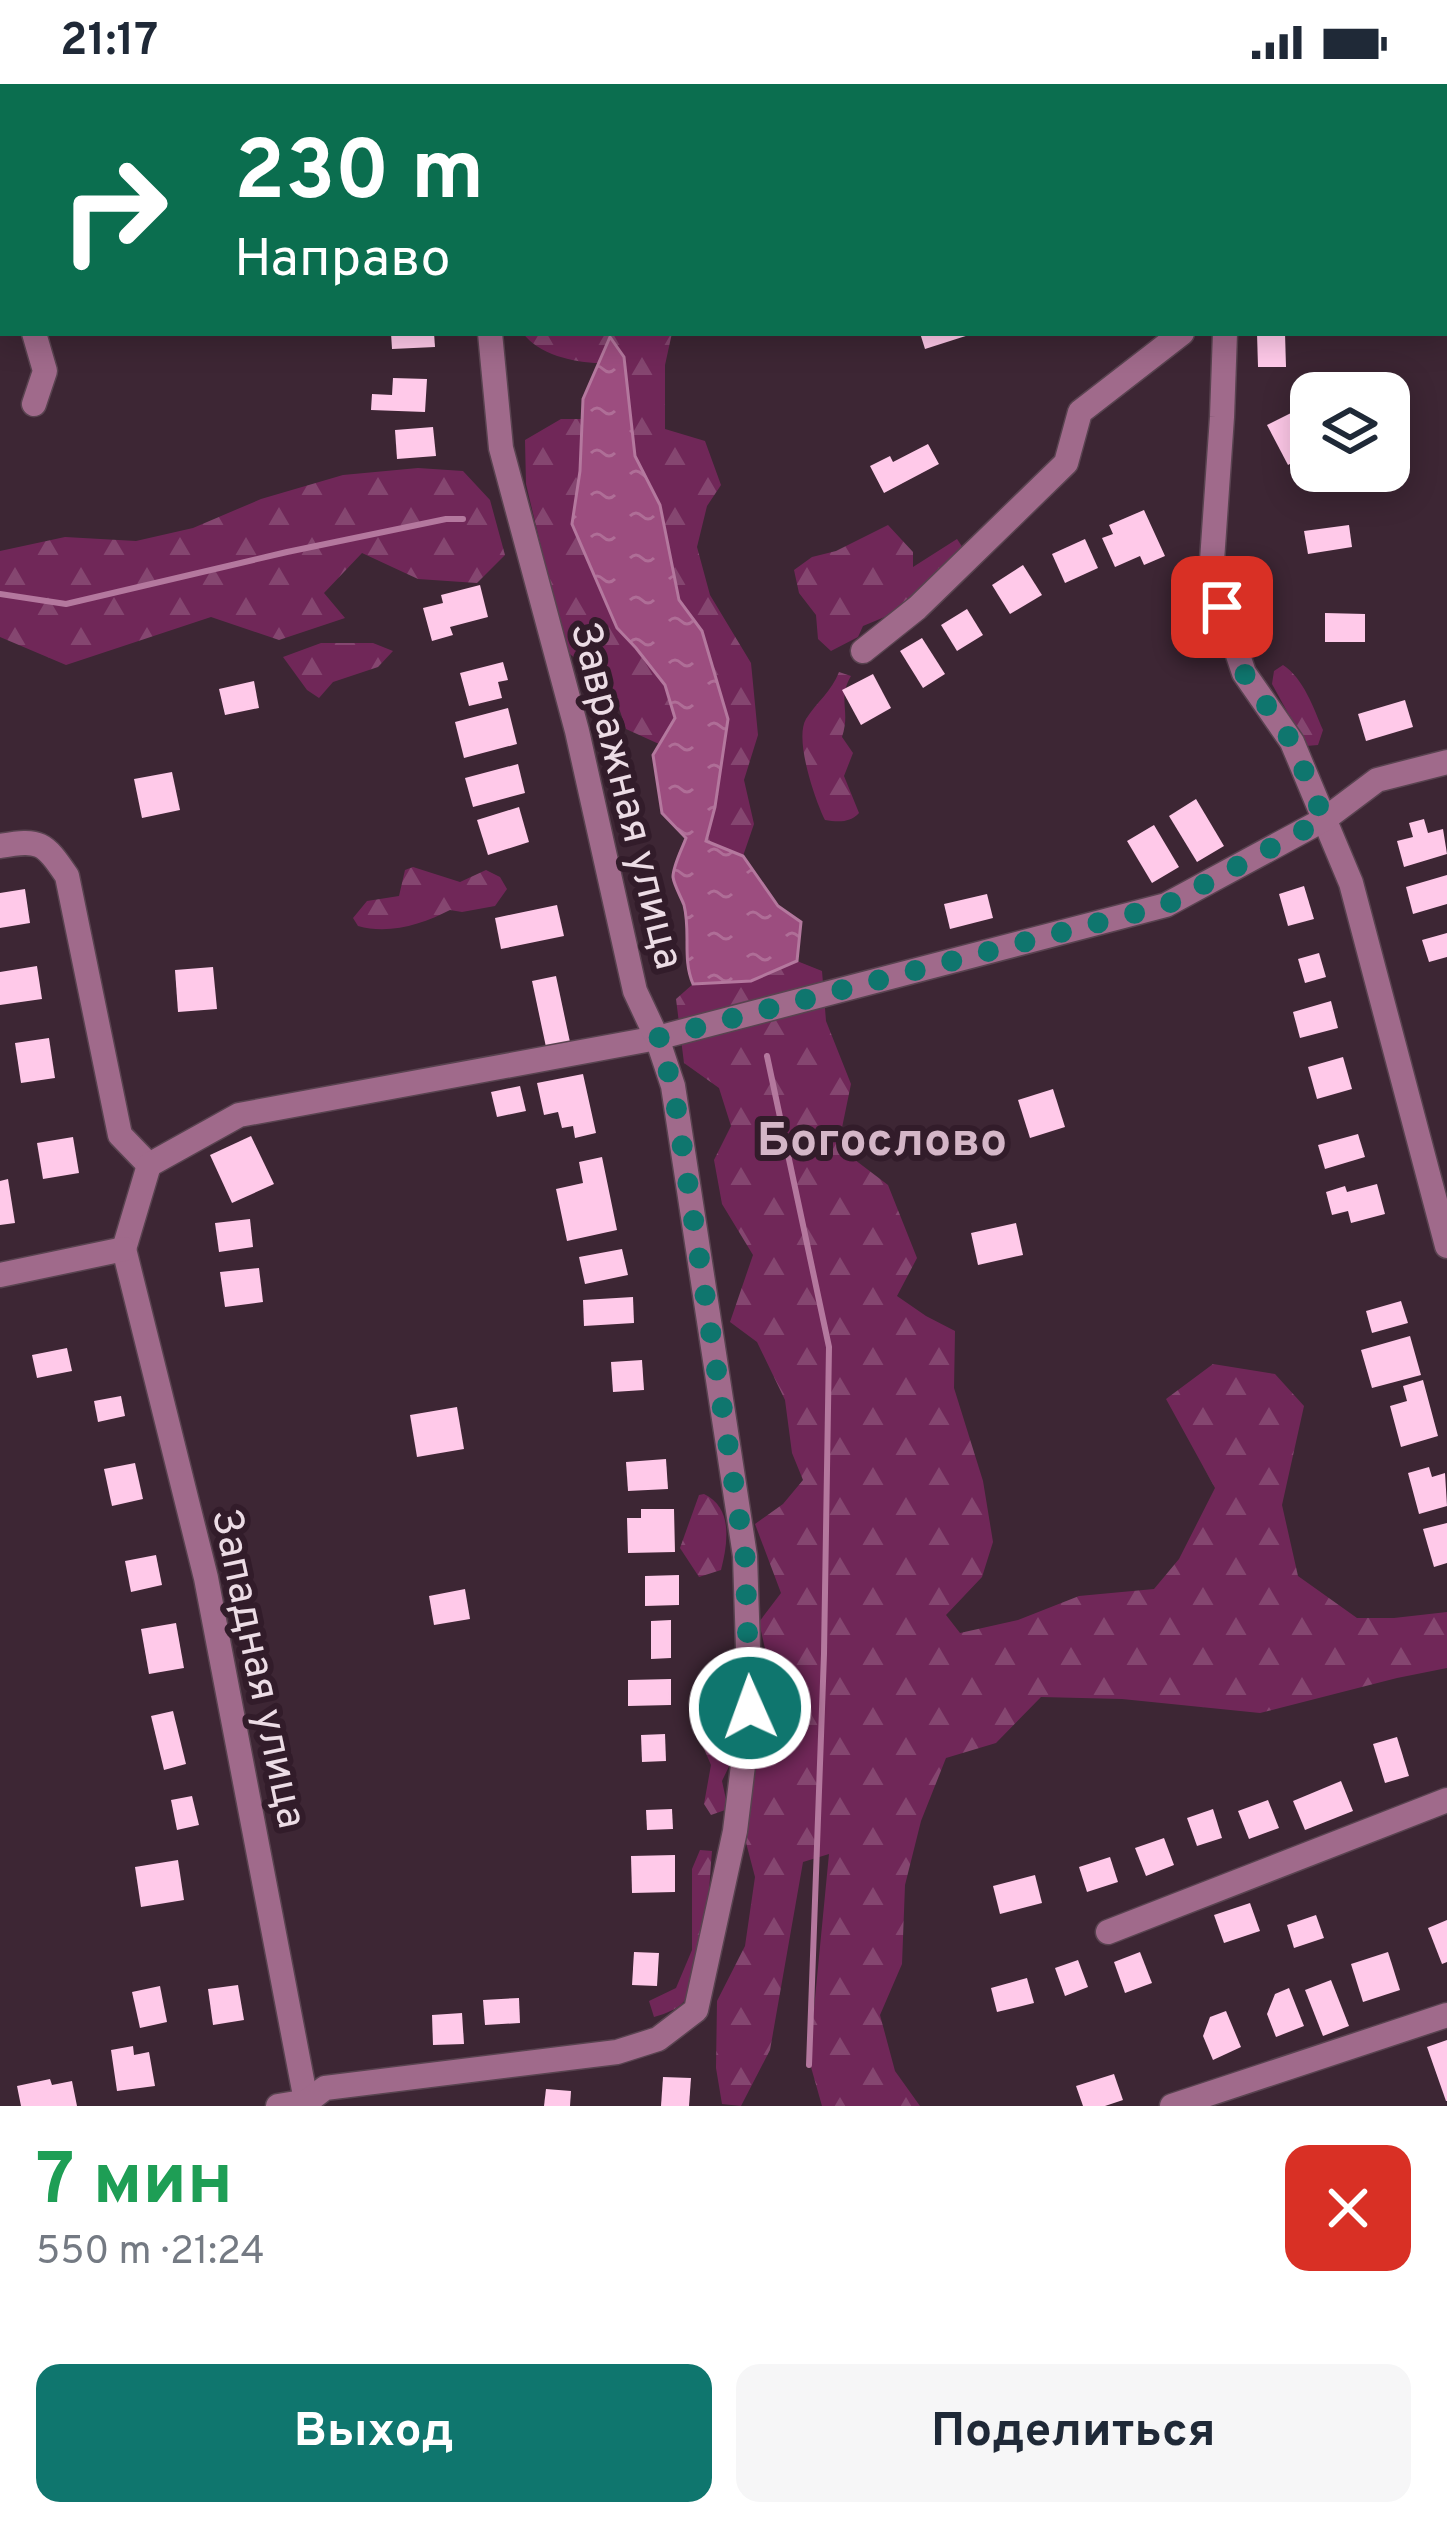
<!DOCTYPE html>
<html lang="ru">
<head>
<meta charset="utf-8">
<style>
	body { margin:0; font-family:Overpass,sans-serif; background:#f6f6f7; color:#1f2937; height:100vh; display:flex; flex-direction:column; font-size:45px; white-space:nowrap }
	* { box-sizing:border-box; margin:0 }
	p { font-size:39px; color:#747a83 }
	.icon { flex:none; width:66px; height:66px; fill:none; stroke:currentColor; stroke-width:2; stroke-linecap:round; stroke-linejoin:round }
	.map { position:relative; height:2022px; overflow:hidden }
	.sheet { display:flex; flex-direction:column; background:#fff; flex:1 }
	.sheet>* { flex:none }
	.guide { position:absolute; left:0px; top:0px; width:1449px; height:252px; box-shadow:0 6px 30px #0003; background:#0b6e4f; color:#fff; overflow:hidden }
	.controls { position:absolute; left:1290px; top:288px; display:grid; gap:24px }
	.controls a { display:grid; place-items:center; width:120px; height:120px; border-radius:24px; background:#fff; box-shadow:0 6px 30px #0003; font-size:60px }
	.pin { position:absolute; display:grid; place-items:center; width:102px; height:102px; color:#fff; margin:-51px; border-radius:24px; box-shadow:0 6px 18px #0006 }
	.me { position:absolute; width:132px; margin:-66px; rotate:358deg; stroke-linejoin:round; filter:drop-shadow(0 0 9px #0008) }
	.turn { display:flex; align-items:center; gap:42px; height:252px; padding:0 36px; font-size:54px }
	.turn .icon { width:156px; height:156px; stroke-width:2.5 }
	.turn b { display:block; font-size:84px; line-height:102px }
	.round { display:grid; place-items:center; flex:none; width:126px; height:126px; border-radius:24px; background:#f6f6f7 }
	.head { display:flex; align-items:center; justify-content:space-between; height:204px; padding:0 36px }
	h1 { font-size:72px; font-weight:700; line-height:90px; color:#1e9e55 }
	.button { display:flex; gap:24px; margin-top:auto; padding:24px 36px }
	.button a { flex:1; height:138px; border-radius:24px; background:#0f766e; color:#fff; font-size:48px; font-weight:700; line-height:138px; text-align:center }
	.button a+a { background:#f6f6f7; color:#1f2937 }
	.status { display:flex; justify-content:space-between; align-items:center; height:84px; padding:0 60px; background:#fff; direction:ltr }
	.status svg { height:33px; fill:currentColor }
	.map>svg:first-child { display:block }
</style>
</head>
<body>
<div class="status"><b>21:17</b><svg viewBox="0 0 49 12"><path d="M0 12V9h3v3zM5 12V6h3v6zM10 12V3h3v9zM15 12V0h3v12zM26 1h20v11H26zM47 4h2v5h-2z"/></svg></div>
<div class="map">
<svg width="1447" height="2022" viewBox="0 0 1447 2022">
	<defs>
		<pattern id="forest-firs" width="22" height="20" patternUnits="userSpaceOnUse" patternTransform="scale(3)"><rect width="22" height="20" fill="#702758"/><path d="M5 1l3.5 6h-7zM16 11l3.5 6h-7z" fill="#854670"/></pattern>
		<pattern id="water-ripples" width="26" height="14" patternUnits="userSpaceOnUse" patternTransform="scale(3)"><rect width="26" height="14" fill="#9c4d7f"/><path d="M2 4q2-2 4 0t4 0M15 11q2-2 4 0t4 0" fill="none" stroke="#af6e97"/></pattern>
	</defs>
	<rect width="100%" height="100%" fill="#3d2634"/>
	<g fill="url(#forest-firs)">
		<path d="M523,249H672L665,281V345L705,357L721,401L707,422L697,463L710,511L751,579L758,651L744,696L754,740L743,772L706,757L715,723L702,547L679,516L660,421L635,372L624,273L610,254L599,279C575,279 537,270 523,249Z"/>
		<polygon points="561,335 583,335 580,387 572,440 617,544 636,564 665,601 675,634 659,660 626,645 612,603 566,567 526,400 525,356"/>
		<polygon points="418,384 463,387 490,416 505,471 477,499 418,495 362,469 324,509 345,534 279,556 211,533 66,581 0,553 0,467 65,453 136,457 193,444 261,415 343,391"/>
		<polygon points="888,441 913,468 913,483 957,455 965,467 937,499 887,532 863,542 858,553 831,567 818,555 816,531 799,509 794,486 812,473 836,467"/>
		<polygon points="321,559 373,559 393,567 378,583 333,598 319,614 307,606 283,573"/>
		<path d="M1283,581C1304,595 1313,623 1323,646L1318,661L1306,662L1272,600L1274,587Z"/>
		<path d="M839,588L851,592C837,616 851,626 842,653L853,669L844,692L859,729C850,739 838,738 825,736C815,716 794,655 806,635C816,619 832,607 839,588Z"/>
		<path d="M413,783L460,798L486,786L500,793L507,805L495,822L462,828L450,826C423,840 389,851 358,842L353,834L367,817L399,812L405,786Z"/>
		<polygon points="797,877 822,887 826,937 851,1000 838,1063 888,1101 917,1174 897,1212 926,1232 955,1247 954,1304 983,1397 993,1458 982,1493 946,1531 960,1549 1018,1536 1079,1512 1154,1505 1179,1475 1215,1404 1166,1315 1213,1280 1275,1290 1304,1322 1282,1421 1298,1492 1357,1534 1394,1534 1447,1528 1447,1584 1397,1594 1260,1629 1122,1615 1041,1613 996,1659 946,1674 921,1737 905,1801 902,1880 880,1931 895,1987 920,2022 822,2022 809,1976 829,1770 803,1778 770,1966 741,2022 722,2020 716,1984 717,1917 745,1862 755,1793 744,1751 752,1685 797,1621 770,1587 759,1538 781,1509 755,1440 783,1420 803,1396 792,1369 785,1316 757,1258 730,1238 753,1171 722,1120 714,1076 731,1042 719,1004 684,979 676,915 693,900 751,897"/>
		<path d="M704,1410C733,1424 728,1458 721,1486L699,1493L680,1464L699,1411Z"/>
		<polygon points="713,1647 736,1651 733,1674 722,1697 728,1725 711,1731 704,1720 711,1681 701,1658"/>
		<path d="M700,1766L712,1767C708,1811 708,1874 687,1913C680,1925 667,1929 654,1933L649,1917L676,1904L692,1866V1785Z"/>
	</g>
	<path fill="url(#water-ripples)" stroke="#b4789e" stroke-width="3" d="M610,253L624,273L635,372L660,421L679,516L702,547L728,635L715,723L706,757L743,772L778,822L801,838L797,877L751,897L693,900C682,874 691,849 684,821C681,813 674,801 673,793C673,782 682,765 686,754L662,729L653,671L675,634L665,601L636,564L617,544L572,440L580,387L583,315Z"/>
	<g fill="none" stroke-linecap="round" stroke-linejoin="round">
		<g stroke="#b4789e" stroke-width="6">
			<polyline points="544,0 545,3"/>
			<polyline points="0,510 66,520 287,468 446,435 463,435"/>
			<polyline points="767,972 829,1263 824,1570 809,1981"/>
		</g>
	</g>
	<g fill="#ffc9e9">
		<polygon points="391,249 434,249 435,263 392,265"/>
		<polygon points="920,249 972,249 972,250 925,265"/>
		<polygon points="1257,249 1285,249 1286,283 1258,283"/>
		<polygon points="393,294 427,295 425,328 371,326 372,310 392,311"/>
		<polygon points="1297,326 1311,354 1311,369 1288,381 1267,341"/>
		<polygon points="433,343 436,372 397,375 395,346"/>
		<polygon points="928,360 939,380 884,409 870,382 890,372 893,378"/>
		<polygon points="1144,426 1165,472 1144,481 1140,472 1115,483 1102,454 1113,450 1109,441"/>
		<polygon points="1349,441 1352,463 1308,470 1304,447"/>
		<polygon points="1085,455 1098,484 1065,499 1052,470"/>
		<polygon points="1023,481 1042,511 1010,530 992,501"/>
		<polygon points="480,501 488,533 450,543 453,551 432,557 423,524 443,519 441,511"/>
		<polygon points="967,525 983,551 957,567 941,541"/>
		<polygon points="1325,529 1365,530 1365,558 1325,558"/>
		<polygon points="922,554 945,590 923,604 900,567"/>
		<polygon points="503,578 508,596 498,598 502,614 469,622 460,589"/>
		<polygon points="873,590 891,624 861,641 842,606"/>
		<polygon points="254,597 259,624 225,631 219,605"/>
		<polygon points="1405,616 1413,643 1366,657 1358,630"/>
		<polygon points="508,624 517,660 464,674 455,638"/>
		<polygon points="518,680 525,709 473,723 465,694"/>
		<polygon points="172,688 180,726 142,734 134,695"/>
		<polygon points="1196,715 1224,762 1197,778 1169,732"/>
		<polygon points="519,723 529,758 488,771 477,736"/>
		<polygon points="1424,735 1428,749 1443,745 1447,770 1404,783 1397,757 1413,753 1409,739"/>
		<polygon points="1154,741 1179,783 1152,799 1127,757"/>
		<polygon points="1447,791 1447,820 1413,830 1406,803"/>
		<polygon points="1304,802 1314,835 1288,842 1279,810"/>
		<polygon points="25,805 30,839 0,844 0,809"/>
		<polygon points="987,810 993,834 950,845 944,820"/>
		<polygon points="557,821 564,852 501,865 495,834"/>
		<polygon points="1447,849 1447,873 1429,878 1422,856"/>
		<polygon points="1319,869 1326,893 1305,899 1298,875"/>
		<polygon points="37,882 42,915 0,921 0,888"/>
		<polygon points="213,883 217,925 178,928 175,886"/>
		<polygon points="556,892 570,958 546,963 532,897"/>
		<polygon points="1331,917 1338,944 1300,954 1293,928"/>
		<polygon points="49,954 55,994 21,999 15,959"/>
		<polygon points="1343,973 1352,1005 1317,1015 1308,983"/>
		<polygon points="583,990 596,1049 575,1054 573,1042 562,1044 558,1028 544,1031 537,999"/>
		<polygon points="520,1002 526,1027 497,1033 491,1008"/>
		<polygon points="1053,1005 1065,1043 1030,1054 1018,1016"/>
		<polygon points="1358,1050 1365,1073 1325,1085 1318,1061"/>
		<polygon points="251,1052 274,1100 232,1119 210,1071"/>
		<polygon points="73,1053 79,1089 43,1095 37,1059"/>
		<polygon points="602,1073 617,1146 567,1157 556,1105 583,1099 579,1078"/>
		<polygon points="8,1095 15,1139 0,1141 0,1097"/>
		<polygon points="1377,1100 1385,1130 1351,1139 1348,1127 1332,1131 1326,1108 1345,1102 1347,1108"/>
		<polygon points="250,1135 253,1163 219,1168 215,1139"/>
		<polygon points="1016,1139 1023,1171 978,1181 971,1149"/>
		<polygon points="622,1165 628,1191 585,1200 579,1173"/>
		<polygon points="259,1184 263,1218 225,1223 220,1188"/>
		<polygon points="633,1213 634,1239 584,1242 583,1216"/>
		<polygon points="1401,1217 1408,1239 1372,1249 1366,1227"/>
		<polygon points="1410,1252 1421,1291 1372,1304 1361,1266"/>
		<polygon points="67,1264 72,1287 37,1294 32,1271"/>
		<polygon points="642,1276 644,1306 613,1308 611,1278"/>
		<polygon points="1423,1296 1438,1352 1401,1363 1390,1322 1407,1317 1403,1302"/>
		<polygon points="121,1312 125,1332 98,1338 94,1317"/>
		<polygon points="457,1323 464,1365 417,1373 410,1331"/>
		<polygon points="666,1375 668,1405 628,1407 626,1378"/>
		<polygon points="135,1379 143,1415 112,1422 104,1385"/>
		<polygon points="1429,1383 1432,1393 1445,1389 1447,1422 1419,1430 1408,1389"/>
		<polygon points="641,1425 674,1425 675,1468 628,1469 627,1434 641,1434"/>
		<polygon points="1447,1439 1447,1479 1434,1483 1423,1445"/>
		<polygon points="156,1471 162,1501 131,1508 125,1477"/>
		<polygon points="679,1491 679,1521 645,1522 645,1492"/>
		<polygon points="465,1505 470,1535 434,1541 429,1512"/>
		<polygon points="671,1536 671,1574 651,1575 651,1537"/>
		<polygon points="176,1539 184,1584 149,1590 141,1545"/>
		<polygon points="671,1595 671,1621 628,1622 628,1596"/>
		<polygon points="173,1627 186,1680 164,1686 151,1632"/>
		<polygon points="665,1650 666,1677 642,1678 641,1651"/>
		<polygon points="1397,1653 1409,1692 1385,1699 1373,1660"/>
		<polygon points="1341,1697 1353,1727 1305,1746 1293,1717"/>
		<polygon points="192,1712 199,1741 177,1746 171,1716"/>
		<polygon points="1268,1716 1279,1744 1249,1755 1238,1727"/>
		<polygon points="672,1725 673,1745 647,1746 646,1726"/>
		<polygon points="1213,1725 1222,1754 1197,1762 1187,1734"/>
		<polygon points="1164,1754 1174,1781 1146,1792 1135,1764"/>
		<polygon points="675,1771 675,1808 632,1809 631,1772"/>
		<polygon points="1110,1773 1118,1798 1087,1808 1079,1783"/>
		<polygon points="178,1776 184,1816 141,1823 135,1783"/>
		<polygon points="1035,1791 1042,1819 1000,1830 993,1802"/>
		<polygon points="1250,1819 1260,1847 1224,1859 1214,1831"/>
		<polygon points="1316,1831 1324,1854 1294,1864 1287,1841"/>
		<polygon points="1447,1836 1447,1878 1442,1880 1428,1844"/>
		<polygon points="634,1868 659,1869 657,1902 632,1901"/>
		<polygon points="1140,1868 1152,1899 1125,1909 1114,1878"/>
		<polygon points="1388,1868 1400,1906 1363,1918 1351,1880"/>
		<polygon points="1078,1876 1088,1903 1065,1912 1055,1884"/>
		<polygon points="1027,1894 1034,1919 997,1928 991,1904"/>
		<polygon points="1331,1896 1349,1942 1323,1952 1305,1906"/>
		<polygon points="238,1901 244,1936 213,1941 208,1905"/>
		<polygon points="160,1902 167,1938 140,1944 132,1908"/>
		<polygon points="1289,1904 1304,1942 1276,1953 1267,1930 1275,1910"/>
		<polygon points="519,1914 520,1939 485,1941 483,1916"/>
		<polygon points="1226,1927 1241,1963 1213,1976 1203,1952 1210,1933"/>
		<polygon points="462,1929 464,1960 433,1961 432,1931"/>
		<polygon points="1447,1956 1447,2017 1446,2017 1427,1963"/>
		<polygon points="133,1962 134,1971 149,1968 155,2002 117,2007 111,1966"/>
		<polygon points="1114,1990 1123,2016 1105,2022 1083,2022 1076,2002"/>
		<polygon points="663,1993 691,1994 689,2022 661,2022"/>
		<polygon points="50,1995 52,2001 72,1997 77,2022 21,2022 17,2002"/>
		<polygon points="546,2005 571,2007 570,2022 544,2022"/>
	</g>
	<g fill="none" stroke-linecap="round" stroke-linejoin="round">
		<defs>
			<g id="minor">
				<polyline points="423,0 424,3"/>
				<polyline points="804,0 809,3"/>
				<polyline points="1238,0 1238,3"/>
				<polyline points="872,3 897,0"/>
				<polyline points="1357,3 1383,0"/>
				<polyline points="0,146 3,151"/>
				<polyline points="1225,249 1222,333 1211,491 1244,589 1292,658 1351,799 1447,1162"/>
				<polyline points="34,320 45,287 34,249"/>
				<polyline points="863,567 917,524 1066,379 1080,328 1182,249"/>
				<path d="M0,762C40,755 44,758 67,792L120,1051L149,1081"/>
				<polyline points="124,1165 149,1081 239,1031 657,954 1166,821 1325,735 1377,696 1447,678"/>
				<polyline points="124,1165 206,1494 307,2022"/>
				<polyline points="0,1191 124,1165"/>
				<polyline points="1108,1848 1447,1716"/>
				<polyline points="278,2022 308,2017 325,2004 617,1968 658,1955 696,1926 735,1747 750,1624 745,1472 673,1002 657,954 635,907 577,647 501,364 490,249"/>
				<polyline points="1172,2022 1447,1931"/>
			</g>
		</defs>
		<use href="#minor" stroke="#594350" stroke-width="27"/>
		<use href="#minor" stroke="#a06a8b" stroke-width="24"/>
	</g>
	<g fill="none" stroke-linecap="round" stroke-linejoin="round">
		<polyline stroke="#0f766e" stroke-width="21" stroke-dasharray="0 37.8" points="750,1624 745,1472 673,1002 657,954 1166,821 1324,735 1292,658 1244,589 1222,523"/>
	</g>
	<g text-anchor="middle" stroke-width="12" stroke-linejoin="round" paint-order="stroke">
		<g font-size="42" fill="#ecdce5" stroke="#321c2a">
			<text transform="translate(629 711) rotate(76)" y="15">Завражная улица</text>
			<text transform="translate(261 1584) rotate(78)" y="15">Западная улица</text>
		</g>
		<g font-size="48" font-weight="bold" fill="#d4b6c7" stroke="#321c2a">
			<text x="882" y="1071">Богослово</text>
		</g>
	</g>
</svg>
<div class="controls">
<a><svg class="icon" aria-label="layers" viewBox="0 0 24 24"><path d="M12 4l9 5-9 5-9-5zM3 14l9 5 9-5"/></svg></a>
</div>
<div class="pin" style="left:1222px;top:523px;background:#d93025"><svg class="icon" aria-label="arrive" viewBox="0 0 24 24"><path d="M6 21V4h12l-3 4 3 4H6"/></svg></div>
<svg class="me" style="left:750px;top:1624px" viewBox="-20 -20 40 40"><circle r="17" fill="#0f766e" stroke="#fff" stroke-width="3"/><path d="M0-11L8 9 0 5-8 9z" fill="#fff"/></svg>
<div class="guide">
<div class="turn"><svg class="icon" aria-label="right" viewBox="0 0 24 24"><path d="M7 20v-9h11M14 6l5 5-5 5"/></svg><div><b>230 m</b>Направо</div></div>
</div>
</div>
<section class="sheet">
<div class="head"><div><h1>7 мин</h1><p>550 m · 21:24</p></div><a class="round" style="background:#d93025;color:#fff"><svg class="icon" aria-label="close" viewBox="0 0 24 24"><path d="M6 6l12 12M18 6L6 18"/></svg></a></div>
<div class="button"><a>Выход</a><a>Поделиться</a></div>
</section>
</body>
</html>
